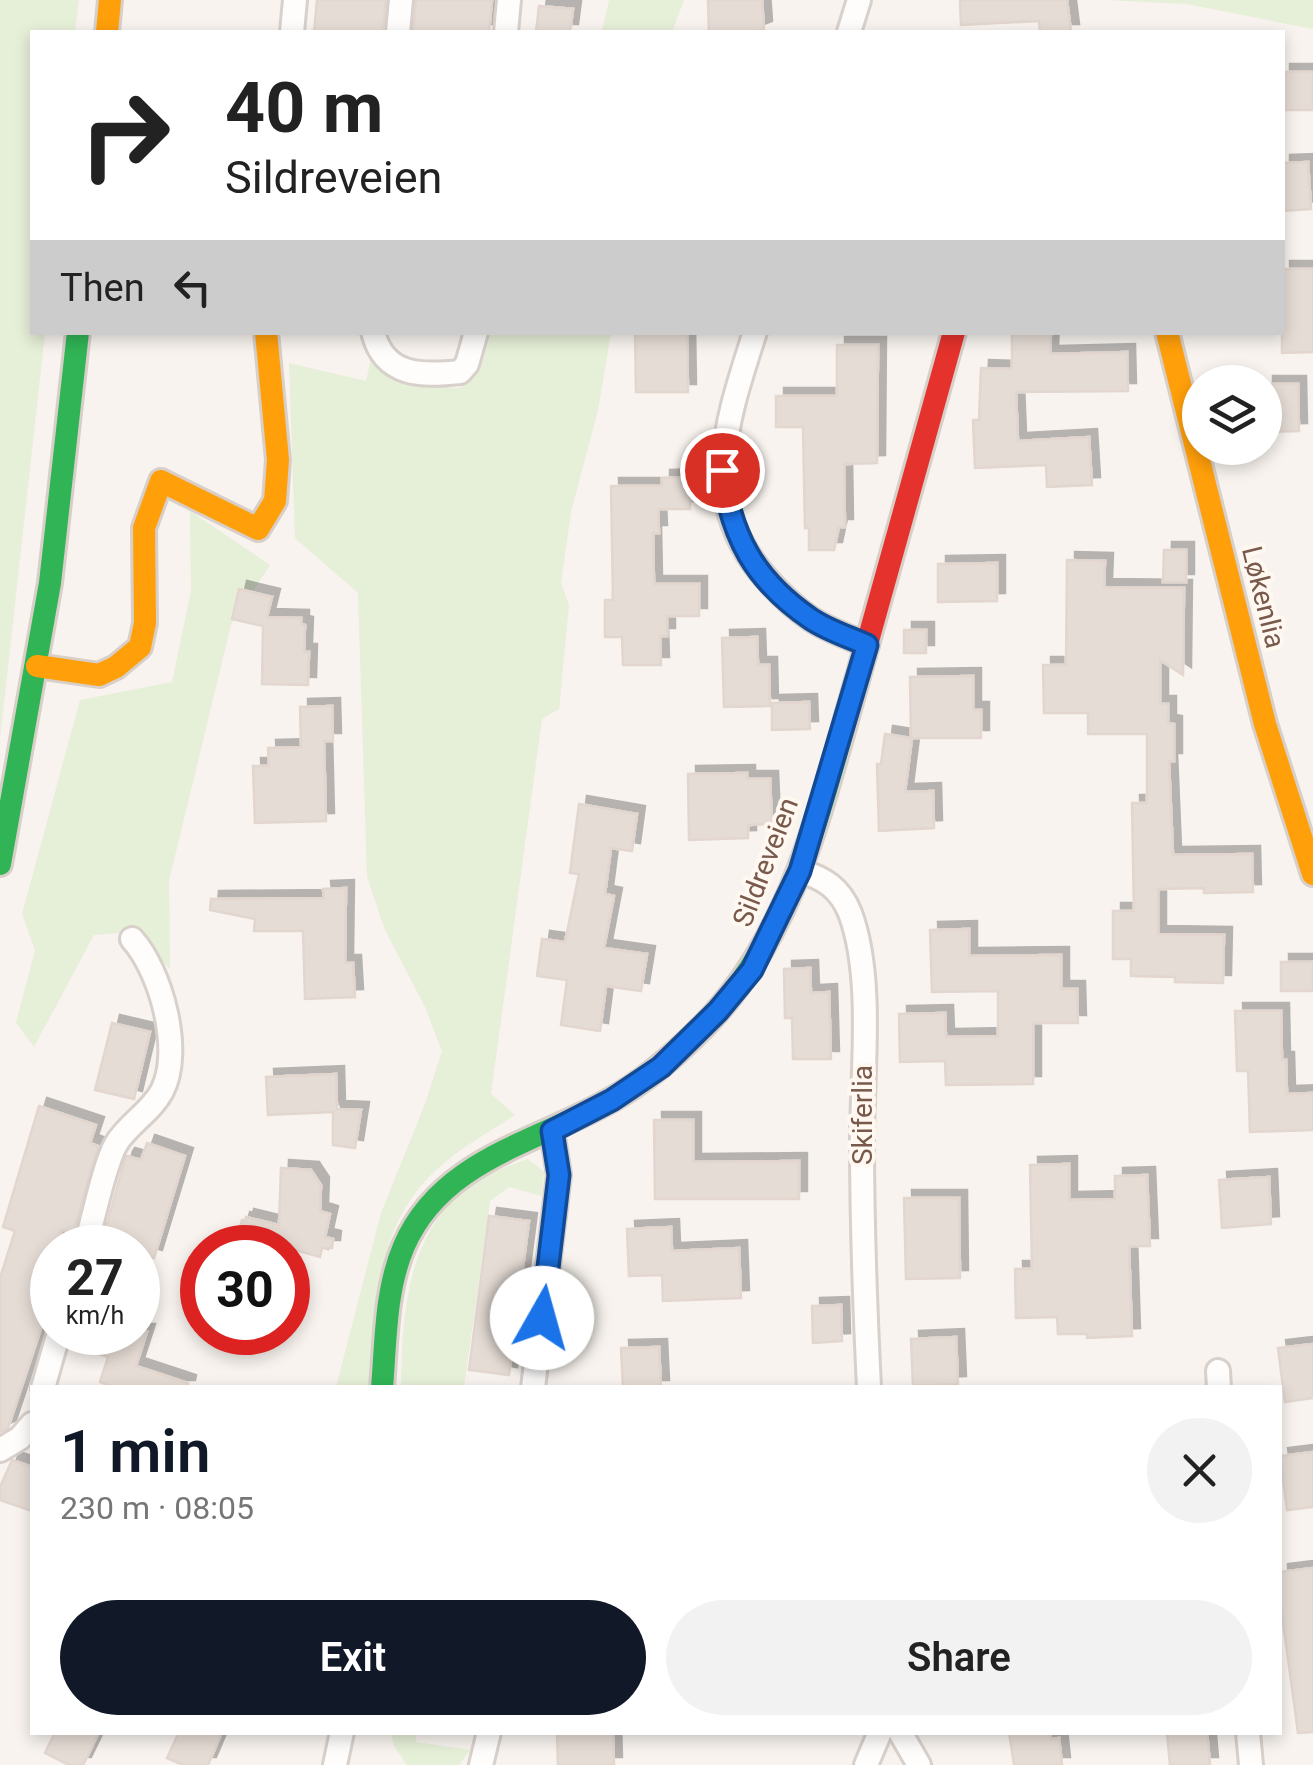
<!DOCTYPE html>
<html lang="en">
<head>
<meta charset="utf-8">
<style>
	body { margin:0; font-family:Roboto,sans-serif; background:#f2f2f2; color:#222; height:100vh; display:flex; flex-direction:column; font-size:38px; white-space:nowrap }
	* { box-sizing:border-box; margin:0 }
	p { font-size:32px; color:#767676 }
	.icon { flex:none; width:55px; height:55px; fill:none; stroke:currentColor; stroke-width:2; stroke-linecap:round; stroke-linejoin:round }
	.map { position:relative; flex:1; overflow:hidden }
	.details { position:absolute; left:30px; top:1385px; width:1252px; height:350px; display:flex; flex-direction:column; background:#fff; border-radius:0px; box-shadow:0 5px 15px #0003 }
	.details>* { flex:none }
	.top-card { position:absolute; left:30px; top:30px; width:1255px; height:305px; border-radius:0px; box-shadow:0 5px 15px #0003; background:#fff; color:#222; overflow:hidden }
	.fabs { position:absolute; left:1182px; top:365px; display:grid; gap:20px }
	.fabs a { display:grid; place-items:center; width:100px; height:100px; border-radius:50%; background:#fff; box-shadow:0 5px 15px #0003; font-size:50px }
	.speed { position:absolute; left:30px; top:1225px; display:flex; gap:20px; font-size:50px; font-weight:700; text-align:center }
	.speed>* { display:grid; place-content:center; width:130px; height:130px; border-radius:50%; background:#fff; box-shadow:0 5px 15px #0003; line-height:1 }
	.speed small { font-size:25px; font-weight:400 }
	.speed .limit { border:15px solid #d22; background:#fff; color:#111 }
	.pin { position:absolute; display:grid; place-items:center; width:85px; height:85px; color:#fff; margin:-42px; border:5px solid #fff; border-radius:50%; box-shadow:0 2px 10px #0007 }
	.me { position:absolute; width:110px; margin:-55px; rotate:7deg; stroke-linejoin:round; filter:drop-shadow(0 0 8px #0008) }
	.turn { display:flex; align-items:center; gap:35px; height:210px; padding:0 30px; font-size:45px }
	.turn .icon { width:130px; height:130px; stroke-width:2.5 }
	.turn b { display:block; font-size:70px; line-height:85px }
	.then { display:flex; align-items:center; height:95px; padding:0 30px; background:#0003; gap:20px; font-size:38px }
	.round { display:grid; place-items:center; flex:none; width:105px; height:105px; border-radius:52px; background:#f2f2f2 }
	.overview { display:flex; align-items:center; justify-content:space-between; height:170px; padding:0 30px }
	h1 { font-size:60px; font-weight:600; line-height:75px; color:#111827 }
	.action { display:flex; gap:20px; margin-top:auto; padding:20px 30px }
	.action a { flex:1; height:115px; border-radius:60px; background:#111827; color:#fff; font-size:40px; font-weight:600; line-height:115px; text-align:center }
	.action a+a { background:#f2f2f2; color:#222 }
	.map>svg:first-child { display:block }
</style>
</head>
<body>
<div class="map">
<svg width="1313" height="1765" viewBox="0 0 1313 1765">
	<defs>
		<filter id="shadow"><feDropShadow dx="8" dy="-8" stdDeviation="0" flood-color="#0004"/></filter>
	</defs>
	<rect width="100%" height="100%" fill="#f8f3ee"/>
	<g fill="#e6efd8">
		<polygon points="0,0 79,0 75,32 32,32 32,332 45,333 0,739"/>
		<polygon points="609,0 684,0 672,32 602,32"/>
		<polygon points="1104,0 1313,0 1313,29 1187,4"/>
		<path d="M485,333H611L598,410L571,512L561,583L569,605L559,709L542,719L491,1094L515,1115C491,1131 465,1145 443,1164C373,1222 377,1305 371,1387H336L381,1213L425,1104L442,1051L425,1007L385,930L367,877L358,593L295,538L289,363L366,381L371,359C391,387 429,386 460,388L482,362Z"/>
		<polygon points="190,511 270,565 231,625 169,881 170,969 132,932 94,935 34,1047 16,1023 35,950 22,914 80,700 172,682 191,591"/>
		<path d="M528,1159L544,1172L542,1196L509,1187L490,1201L464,1387L401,1388C402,1314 406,1232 472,1184C489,1172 509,1166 528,1159Z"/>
		<polygon points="391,1733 416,1733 416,1742 470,1750 459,1765 407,1765 394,1746"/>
	</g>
	<g fill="#e5dcd5" stroke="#e2d6cf" stroke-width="2.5" filter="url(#shadow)">
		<polygon points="317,0 386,0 383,32 314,32"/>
		<polygon points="416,0 492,0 489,32 413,32"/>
		<polygon points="708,0 762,0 764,29 756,32 709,32"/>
		<polygon points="960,0 1067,0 1071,32 1040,32 1039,21 961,25"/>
		<polygon points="539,6 573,9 570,32 536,32"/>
		<rect x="1282" y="72" width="31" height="38"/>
		<polygon points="1308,162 1311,209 1282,211 1282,163"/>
		<polygon points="1282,269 1313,269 1313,352 1282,353"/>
		<polygon points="635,332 687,332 688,392 636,392"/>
		<polygon points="1012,332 1051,332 1050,354 1127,352 1128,391 1016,392 1018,441 1089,437 1092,485 1047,487 1046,465 975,468 973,420 979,420 981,368 1012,369"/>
		<polygon points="837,345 878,345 877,463 844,464 845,527 839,527 834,550 809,550 809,528 805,528 803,427 776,427 776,396 837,396"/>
		<polygon points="1265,384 1298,384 1299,431 1265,432"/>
		<polygon points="690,477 690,509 658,509 659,533 653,533 654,584 699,584 699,616 667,616 667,636 660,636 661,665 623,665 622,637 605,637 605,600 613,600 611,486 662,486 662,478"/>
		<polygon points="1164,550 1186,550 1186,582 1163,582"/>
		<polygon points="1067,560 1105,561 1104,587 1184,588 1183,675 1160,660 1160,704 1168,704 1168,723 1174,724 1174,761 1169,761 1173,855 1252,854 1253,892 1204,893 1204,888 1158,889 1158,934 1224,935 1223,983 1175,982 1175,977 1131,976 1131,959 1113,959 1113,911 1134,911 1132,803 1147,803 1147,734 1088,734 1088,713 1044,713 1043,665 1066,665"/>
		<polygon points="997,563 997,601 938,602 938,564"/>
		<polygon points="239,589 272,597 267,617 301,618 301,624 305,625 304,652 309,652 308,685 262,684 263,626 232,619"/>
		<rect x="904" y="630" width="22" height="23"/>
		<polygon points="757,637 758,665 769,665 770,706 724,707 722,638"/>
		<polygon points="973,676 973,710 981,710 981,738 912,738 905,792 933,791 934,828 879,831 877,764 881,764 885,734 911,738 910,677"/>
		<polygon points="809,702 810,729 772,730 772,703"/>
		<polygon points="332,706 333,741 324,741 326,821 255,823 253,766 269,766 268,748 301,747 300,707"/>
		<polygon points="747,773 747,779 770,779 772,824 748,825 748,838 689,840 688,774"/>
		<polygon points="579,804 637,814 632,851 611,848 605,894 614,896 604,948 647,954 641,991 606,986 600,1031 561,1025 567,980 537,976 542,939 565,942 579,874 570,873"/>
		<polygon points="346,888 345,963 353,963 355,997 305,999 303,931 254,931 255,919 210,910 211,899 324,898 323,889"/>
		<polygon points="969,929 969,956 1061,955 1061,989 1077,989 1078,1023 1033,1023 1033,1084 946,1085 945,1061 900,1062 899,1014 945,1013 946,1037 998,1036 998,991 932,992 930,930"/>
		<rect x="1281" y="962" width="32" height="29"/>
		<polygon points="810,968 811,993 829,992 831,1059 793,1059 792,1018 785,1018 784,969"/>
		<polygon points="1235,1011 1281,1011 1282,1060 1286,1060 1287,1094 1313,1093 1313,1130 1250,1132 1248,1071 1237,1071"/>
		<polygon points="112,1023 150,1032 134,1099 95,1090"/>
		<polygon points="336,1074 337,1109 361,1110 355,1148 333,1145 333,1112 268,1115 266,1077"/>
		<polygon points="39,1106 96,1125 90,1143 98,1146 73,1233 62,1230 56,1248 52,1248 46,1279 52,1280 52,1295 8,1428 0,1432 0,1278 15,1231 3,1227"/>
		<polygon points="654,1120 693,1120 693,1162 799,1161 799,1199 655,1199"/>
		<polygon points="147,1143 185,1156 154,1258 138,1253 138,1248 120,1248 102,1242 125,1159 127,1156 141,1160"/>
		<polygon points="1069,1164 1069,1200 1115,1199 1115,1176 1147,1175 1150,1246 1129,1246 1132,1336 1087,1338 1087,1334 1058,1334 1057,1317 1016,1318 1015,1269 1032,1269 1030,1165"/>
		<polygon points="281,1168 311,1170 321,1185 320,1211 330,1214 325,1237 333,1239 332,1248 322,1248 320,1257 288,1248 239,1248 240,1244 236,1243 242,1220 245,1221 246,1217 279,1225"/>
		<polygon points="1269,1177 1271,1224 1222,1228 1219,1180"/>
		<polygon points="904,1198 959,1198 960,1278 906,1279"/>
		<polygon points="489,1216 529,1221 509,1375 469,1370"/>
		<polygon points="671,1227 672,1251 739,1248 741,1298 663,1301 662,1275 629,1276 627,1229"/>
		<polygon points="841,1305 842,1341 813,1343 812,1306"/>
		<polygon points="105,1332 147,1332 136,1366 188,1383 187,1388 116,1388 100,1382 108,1357 98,1354"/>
		<polygon points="956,1337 958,1384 913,1386 911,1339"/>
		<polygon points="1313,1344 1313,1398 1285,1402 1278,1348"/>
		<polygon points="659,1347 661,1388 623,1388 621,1348"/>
		<polygon points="1313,1452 1313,1507 1287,1510 1280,1456"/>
		<polygon points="12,1460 32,1467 32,1511 0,1500 0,1487"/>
		<polygon points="1313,1568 1313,1732 1298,1733 1280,1600 1280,1572"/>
		<polygon points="55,1732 99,1732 83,1765 69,1765 45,1753"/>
		<polygon points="179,1732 222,1732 208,1765 183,1765 167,1758"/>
		<polygon points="557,1732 613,1732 614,1765 558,1765"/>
		<polygon points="1009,1732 1050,1732 1051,1739 1059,1738 1062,1765 1014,1765"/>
		<polygon points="1167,1732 1207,1732 1210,1765 1170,1765"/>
	</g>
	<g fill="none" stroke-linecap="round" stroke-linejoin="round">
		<defs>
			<g id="street">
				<polyline points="292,32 295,0"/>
				<polyline points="398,32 401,0"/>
				<polyline points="506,32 509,0"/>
				<polyline points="849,32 859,0"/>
				<path d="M373,332C384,377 422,376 460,372L467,364L476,332"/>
				<path d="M755,332C727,420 697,500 766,578C779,593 795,608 811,619C828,630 849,637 867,645"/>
				<path d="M800,871C824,878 840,888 850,913C874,977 862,1073 862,1142C862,1224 865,1306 869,1388"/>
				<path d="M85,1248C93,1221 104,1165 116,1144C128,1124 151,1112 162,1091C183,1051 161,971 132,939"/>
				<polyline points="1218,1371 1219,1388"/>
				<polyline points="43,1388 59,1332"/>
				<polyline points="533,1388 559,1175 552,1131"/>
				<polyline points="0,1450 20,1438 32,1424"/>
				<polyline points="900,1732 919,1765"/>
				<polyline points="1248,1732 1251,1765"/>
				<polyline points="335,1765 342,1732"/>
				<polyline points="481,1765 489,1732"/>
				<polyline points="866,1765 880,1732"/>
			</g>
			<g id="fast">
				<polyline points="0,864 50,583 78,332"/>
				<path d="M382,1388C386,1341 385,1290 404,1246C441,1160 535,1143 609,1101C645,1082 676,1054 704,1026C784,944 814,834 844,727"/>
			</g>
			<g id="slow">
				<polyline points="107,32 110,0"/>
				<polyline points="1167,332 1265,724 1313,874"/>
				<polyline points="37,666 99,675 116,667 140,647 145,623 144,528 161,481 258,529 275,501 278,460 266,332"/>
			</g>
			<polyline id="jam" points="844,727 954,332"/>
		</defs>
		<use href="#street" stroke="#d8d0cb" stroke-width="28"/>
		<use href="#fast" stroke="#d8cfc9" stroke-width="28"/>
		<use href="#slow" stroke="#d8cfc9" stroke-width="28"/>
		<use href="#jam" stroke="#d8cfc9" stroke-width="28"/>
		<use href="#street" stroke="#fefdfc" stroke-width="22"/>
		<use href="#fast" stroke="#30b455" stroke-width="22"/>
		<use href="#slow" stroke="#ff9f0a" stroke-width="22"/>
		<use href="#jam" stroke="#e5322d" stroke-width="22"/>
	</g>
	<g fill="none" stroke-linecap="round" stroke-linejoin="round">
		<defs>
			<path id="route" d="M542,1318L559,1175L552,1131L612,1100L661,1067L718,1011L752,970L800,871L867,645C849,637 827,630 811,619C754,580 731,536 722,470"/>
		</defs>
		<use href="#route" stroke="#114b97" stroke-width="25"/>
		<use href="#route" stroke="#1a73e8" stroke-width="18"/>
	</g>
	<g text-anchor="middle" stroke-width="8" stroke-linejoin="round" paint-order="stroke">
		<g font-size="28" fill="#79594b" stroke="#fff8f0">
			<text transform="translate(1264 597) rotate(76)" y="10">Løkenlia</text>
			<text transform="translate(765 862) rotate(-69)" y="10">Sildreveien</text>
			<text transform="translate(862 1115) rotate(-90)" y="10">Skiferlia</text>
		</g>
	</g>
</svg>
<div class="fabs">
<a><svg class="icon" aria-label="layers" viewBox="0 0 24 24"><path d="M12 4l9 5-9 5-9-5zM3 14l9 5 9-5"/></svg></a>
</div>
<div class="speed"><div>27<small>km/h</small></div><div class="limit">30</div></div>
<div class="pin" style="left:722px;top:470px;background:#d93025"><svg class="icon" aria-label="arrive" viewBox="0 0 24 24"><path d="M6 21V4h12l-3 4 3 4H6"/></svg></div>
<svg class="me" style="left:542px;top:1318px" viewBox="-20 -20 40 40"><circle r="19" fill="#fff"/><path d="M0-13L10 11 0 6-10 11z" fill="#1a73e8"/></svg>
<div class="top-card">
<div class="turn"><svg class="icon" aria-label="right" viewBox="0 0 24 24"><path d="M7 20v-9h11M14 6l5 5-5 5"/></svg><div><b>40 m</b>Sildreveien</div></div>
<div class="then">Then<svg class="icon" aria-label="left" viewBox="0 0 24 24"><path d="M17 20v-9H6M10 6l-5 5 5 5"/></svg></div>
</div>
<section class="details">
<div class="overview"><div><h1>1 min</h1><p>230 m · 08:05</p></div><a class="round"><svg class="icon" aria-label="close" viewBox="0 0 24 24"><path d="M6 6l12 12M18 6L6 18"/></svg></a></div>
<div class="action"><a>Exit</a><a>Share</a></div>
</section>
</div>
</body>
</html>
